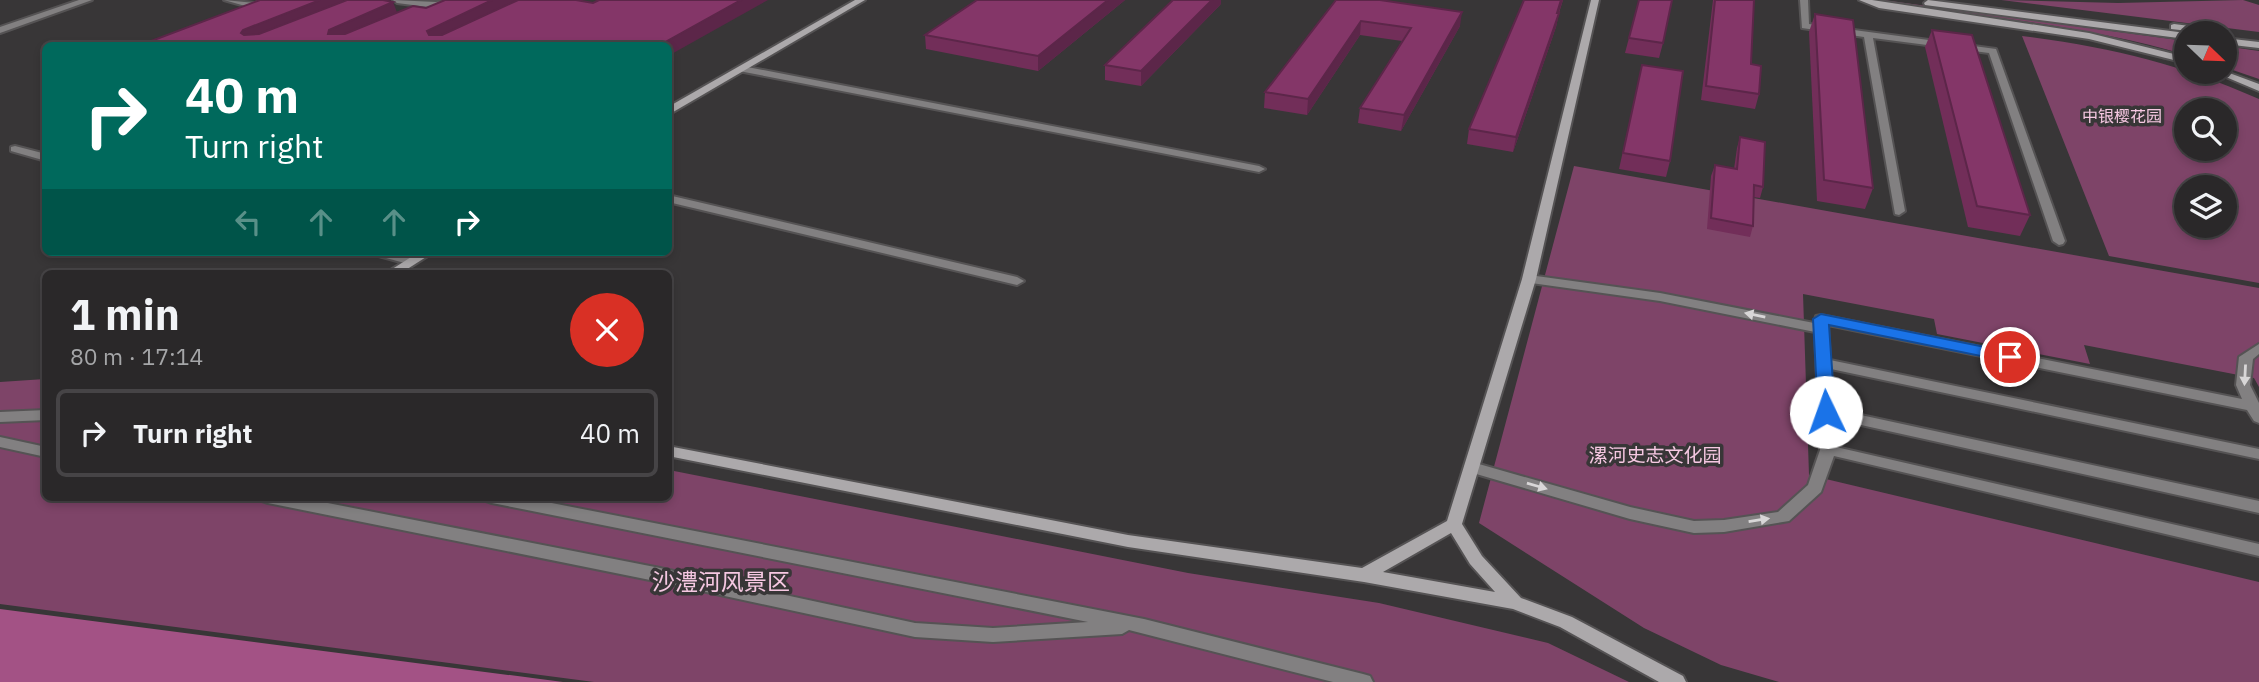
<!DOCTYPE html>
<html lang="en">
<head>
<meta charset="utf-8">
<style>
	body { margin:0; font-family:"IBM Plex Sans","Noto Sans SC",sans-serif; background:#363435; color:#f1f3f6; height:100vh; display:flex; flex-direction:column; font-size:26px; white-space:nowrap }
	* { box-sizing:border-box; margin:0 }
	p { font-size:23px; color:#a5a6a8 }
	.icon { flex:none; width:38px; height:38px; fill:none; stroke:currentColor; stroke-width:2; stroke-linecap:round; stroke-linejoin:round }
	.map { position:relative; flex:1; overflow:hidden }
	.sheet { position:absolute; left:42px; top:270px; width:630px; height:231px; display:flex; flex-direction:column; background:#2a2829; border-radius:10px; box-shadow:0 4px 10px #0003,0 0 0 2px #464446 }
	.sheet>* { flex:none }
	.top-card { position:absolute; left:42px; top:42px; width:630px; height:214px; border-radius:10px; box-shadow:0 4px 10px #0003,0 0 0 2px #464446; background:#00695c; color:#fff; overflow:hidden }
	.needle { width:46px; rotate:113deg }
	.fabs { position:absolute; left:2174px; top:21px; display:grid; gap:14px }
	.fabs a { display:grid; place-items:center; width:63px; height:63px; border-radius:50%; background:#2a2829; box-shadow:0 4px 10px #0003,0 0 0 2px #464446; font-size:35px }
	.pin { position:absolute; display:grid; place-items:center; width:60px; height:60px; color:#fff; margin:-30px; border:4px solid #fff; border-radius:50%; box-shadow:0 2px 7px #0007 }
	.me { position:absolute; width:77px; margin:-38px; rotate:357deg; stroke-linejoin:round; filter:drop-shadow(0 0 5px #0008) }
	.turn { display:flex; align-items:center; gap:24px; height:147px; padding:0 28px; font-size:32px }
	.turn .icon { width:91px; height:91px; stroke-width:2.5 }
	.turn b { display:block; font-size:49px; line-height:60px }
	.lanes { display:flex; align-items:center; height:66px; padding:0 28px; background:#0003; justify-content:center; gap:35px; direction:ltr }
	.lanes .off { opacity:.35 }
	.round { display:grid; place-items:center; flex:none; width:74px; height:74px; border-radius:37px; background:#363435 }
	.summary { display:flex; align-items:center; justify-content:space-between; height:119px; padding:0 28px }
	h1 { font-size:42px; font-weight:800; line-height:52px }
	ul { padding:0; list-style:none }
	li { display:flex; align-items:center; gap:21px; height:88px; margin:0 14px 10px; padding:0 14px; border:4px solid #464446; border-radius:10px }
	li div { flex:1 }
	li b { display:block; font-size:26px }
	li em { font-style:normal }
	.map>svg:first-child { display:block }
</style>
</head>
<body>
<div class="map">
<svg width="2259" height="682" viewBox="0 0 2259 682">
	<rect width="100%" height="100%" fill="#383637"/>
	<g fill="#7e4468" fill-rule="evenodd">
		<path d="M1883,0L2186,41V55C2089,26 1989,17 1889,4L1881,2Z"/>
		<polygon points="2001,0 2118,3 2243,0 2259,5 2259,32"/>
		<path d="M2022,36C2113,48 2176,63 2259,99V283L2109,256ZM2186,110H2224V149H2186ZM2186,187H2224V226H2186Z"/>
		<polygon points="2224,46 2259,51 2259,79 2224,67"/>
		<polygon points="1574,166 2259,288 2259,387 2254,378 2084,345 2090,364 1937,334 1934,319 1803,294 1809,475 2259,582 2259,682 1779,682 1721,665 1644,628 1479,523"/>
		<polygon points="45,379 46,497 668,497 669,470 1188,573 1379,603 1548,643 1629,682 594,682 0,604 0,382"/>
	</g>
	<polygon fill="#a35285" points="0,609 563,682 0,682"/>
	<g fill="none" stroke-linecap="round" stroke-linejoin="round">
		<defs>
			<g id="street">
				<polygon points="79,0 92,0 0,33 0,27"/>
				<polygon points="224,0 255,3 263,0 275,0 256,9"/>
				<polygon points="393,0 436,2 456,0 436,8 397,3"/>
				<polygon points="1800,0 1808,0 1809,24 1996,49 2065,241 2063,244 2059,245 2053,241 1989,53 1873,38 1905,211 1899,215 1895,214 1864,37 1802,28"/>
				<polygon points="742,66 1259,166 1265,169 1259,172 739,71 739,67"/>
				<polygon points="15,146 46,154 46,161 11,151 11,147"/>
				<polygon points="668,195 1017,277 1024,281 1017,285 668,202"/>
				<polygon points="373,252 393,252 417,258 418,261 412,265 375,255"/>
				<polygon points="1529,275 1660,293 1814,323 1816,316 1821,315 2242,399 2236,385 2239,357 2259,344 2259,354 2253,359 2250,385 2259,403 2259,423 2254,421 2247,410 1828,325 1830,360 2259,449 2259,459 1831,369 1833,409 2259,501 2259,513 1834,419 1836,447 2259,544 2259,556 1834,456 1821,492 1789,521 1724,532 1694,533 1630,519 1466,471 1464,467 1466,463 1472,462 1630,507 1694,521 1724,520 1778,512 1808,485 1820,450 1815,332 1660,301 1524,282 1522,279"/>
				<polygon points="46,410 46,420 0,422 0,412"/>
				<polygon points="0,437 46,447 46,457 0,447"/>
				<polygon points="260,497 297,497 660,568 915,623 993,628 1088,622 492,503 486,501 484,497 521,497 1144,619 1363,674 1370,676 1373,682 1333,682 1129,630 1122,634 993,642 915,637 660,582 268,503 262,501"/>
			</g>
			<g id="secondary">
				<polygon points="855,0 865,0 668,115 668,107"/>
				<path d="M1591,0H1599L1536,279L1462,524L1482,556L1521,598L1572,617L1683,676L1686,682H1659L1560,627L1513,609L1364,582L1128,547L668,456V446L1128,535L1362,568L1447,521L1522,279ZM1451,533L1470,564L1495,592L1383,572Z"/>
				<polygon points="1859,0 1872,0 2089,33 2186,57 2186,63 2089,39 1879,8"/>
				<polygon points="1928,0 2186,33 2186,39 1925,5 1924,3"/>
				<polygon points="2174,24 2221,30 2226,33 2224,35 2171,29 2171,25"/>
				<polygon points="2224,38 2259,42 2259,48 2224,44"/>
				<polygon points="2224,71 2259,84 2259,91 2214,72"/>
				<polygon points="419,252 434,252 401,273 386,273"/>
			</g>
		</defs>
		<use href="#street" stroke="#555354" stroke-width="4"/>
		<use href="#secondary" stroke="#555354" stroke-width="4"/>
		<use href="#street" fill="#828081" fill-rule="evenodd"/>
		<use href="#secondary" fill="#aca9ab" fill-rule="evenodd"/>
	</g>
	<g fill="#722e59">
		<polygon points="1125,0 1038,71 926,49 925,35"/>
		<polygon points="1336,0 1386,0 1386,1 1460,26 1401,131 1358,123 1360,108 1402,41 1360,35 1307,115 1264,108 1265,92"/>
		<polygon points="1524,0 1563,0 1559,13 1556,27 1513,152 1467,144 1469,129"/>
		<polygon points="1639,0 1663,43 1659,58 1625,53"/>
		<polygon points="1713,0 1754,0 1751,64 1759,94 1755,109 1701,100"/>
		<polygon points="1221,4 1141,86 1105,80 1105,65"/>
		<polygon points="1815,14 1873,188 1865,209 1817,201 1809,32"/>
		<polygon points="1932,30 2030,215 2020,236 1968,227 1925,47"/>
		<polygon points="1642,65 1670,161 1666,177 1619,169"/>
		<polygon points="1740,137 1763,187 1760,198 1753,197 1753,226 1750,237 1707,229 1711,176 1715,165 1734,169 1737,148"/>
	</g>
	<g fill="#5c2649">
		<polygon points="320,0 343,0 345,5 249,44 241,33 243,30"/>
		<polygon points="492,0 518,0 431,45 427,31"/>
		<polygon points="741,0 768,0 668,56 668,46 658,46"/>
		<polygon points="1108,0 1125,0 1038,71 1038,56"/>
		<polygon points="1212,0 1221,0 1221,4 1141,86 1141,71"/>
		<polygon points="1561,0 1563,0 1554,26 1557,13"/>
		<polygon points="393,2 398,15 335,44 328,34 329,30"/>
		<polygon points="1462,12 1460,26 1401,131 1404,115"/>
		<polygon points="1559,13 1556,27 1513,152 1516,137"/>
		<polygon points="1361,21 1360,35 1307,115 1308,99"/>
	</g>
	<g fill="#843668" stroke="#5c2649" stroke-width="2">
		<polygon points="260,0 320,0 243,30 241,33 244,35 259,34 347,0 383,0 393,2 329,30 328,34 345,34 413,6 426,8 445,0 492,0 427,31 429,35 442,35 518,0 576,0 593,3 599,0 741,0 658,46 138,46"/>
		<polygon points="977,0 1108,0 1038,56 925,35"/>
		<polygon points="1173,0 1212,0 1141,71 1105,65"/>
		<polygon points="1336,0 1380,0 1462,12 1404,115 1360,108 1411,28 1361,21 1308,99 1265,92"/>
		<polygon points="1524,0 1561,0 1557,13 1559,13 1516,137 1469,129"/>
		<polygon points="1639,0 1672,0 1663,43 1629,38"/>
		<polygon points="1715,0 1754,0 1751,64 1761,66 1759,94 1706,86"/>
		<polygon points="1815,14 1853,20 1873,188 1824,180"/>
		<polygon points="1932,30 1972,35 2030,215 1977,206"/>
		<polygon points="1642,65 1683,71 1670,161 1623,153"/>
		<polygon points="1740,137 1765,142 1763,187 1754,185 1753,226 1711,218 1715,165 1737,169"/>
	</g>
	<defs><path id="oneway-solid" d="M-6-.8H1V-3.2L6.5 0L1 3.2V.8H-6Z" transform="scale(1.75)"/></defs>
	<g fill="#d8d6d7">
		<use href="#oneway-solid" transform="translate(1755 315) rotate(-169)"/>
		<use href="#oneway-solid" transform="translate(2245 375) rotate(93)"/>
		<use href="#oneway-solid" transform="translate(1537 486) rotate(16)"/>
		<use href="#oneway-solid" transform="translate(1759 520) rotate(-9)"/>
	</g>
	<polygon fill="#1a73e8" stroke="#114b97" stroke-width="2" points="1821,314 2010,352 2019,357 2010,362 1829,325 1835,412 1826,417 1818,412 1813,319"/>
	<g text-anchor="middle" stroke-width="7" stroke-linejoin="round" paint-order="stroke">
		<g font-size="16" fill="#f6c8e2" stroke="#383637">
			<text x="2122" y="122">中银樱花园</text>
		</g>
		<g font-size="19" fill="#f6c8e2" stroke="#383637">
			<text x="1655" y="462">漯河史志文化园</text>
		</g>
		<g font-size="23" fill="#f6c8e2" stroke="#383637">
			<text x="721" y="590">沙澧河风景区</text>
		</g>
	</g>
</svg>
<div class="fabs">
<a><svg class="needle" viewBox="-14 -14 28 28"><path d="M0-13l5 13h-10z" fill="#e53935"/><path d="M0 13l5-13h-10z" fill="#a5a6a8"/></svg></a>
<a><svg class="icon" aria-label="search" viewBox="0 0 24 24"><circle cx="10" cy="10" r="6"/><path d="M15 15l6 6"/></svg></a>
<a><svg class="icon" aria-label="layers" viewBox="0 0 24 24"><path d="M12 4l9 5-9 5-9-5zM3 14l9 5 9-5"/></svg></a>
</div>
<div class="pin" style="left:2010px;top:357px;background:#d93025"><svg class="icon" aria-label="arrive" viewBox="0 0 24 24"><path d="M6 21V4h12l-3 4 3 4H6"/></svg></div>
<svg class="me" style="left:1826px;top:412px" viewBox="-20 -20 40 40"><circle r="19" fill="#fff"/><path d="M0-13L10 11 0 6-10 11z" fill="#1a73e8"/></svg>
<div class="top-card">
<div class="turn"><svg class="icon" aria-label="right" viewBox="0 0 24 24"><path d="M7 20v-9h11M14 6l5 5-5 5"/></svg><div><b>40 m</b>Turn right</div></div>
<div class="lanes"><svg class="icon off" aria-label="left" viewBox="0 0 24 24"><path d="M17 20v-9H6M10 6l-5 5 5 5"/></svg><svg class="icon off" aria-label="ahead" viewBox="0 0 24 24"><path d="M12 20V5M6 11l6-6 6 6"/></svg><svg class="icon off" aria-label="ahead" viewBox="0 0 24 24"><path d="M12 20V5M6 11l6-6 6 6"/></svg><svg class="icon" aria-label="right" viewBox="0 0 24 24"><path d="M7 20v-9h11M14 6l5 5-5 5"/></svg></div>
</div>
<section class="sheet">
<div class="summary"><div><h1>1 min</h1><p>80 m · 17:14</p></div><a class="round" style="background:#d93025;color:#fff"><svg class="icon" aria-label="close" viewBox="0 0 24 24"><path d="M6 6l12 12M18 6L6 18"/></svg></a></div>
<ul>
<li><svg class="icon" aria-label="right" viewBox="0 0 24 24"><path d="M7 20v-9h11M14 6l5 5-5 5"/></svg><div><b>Turn right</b></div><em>40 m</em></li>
</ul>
</section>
</div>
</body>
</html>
